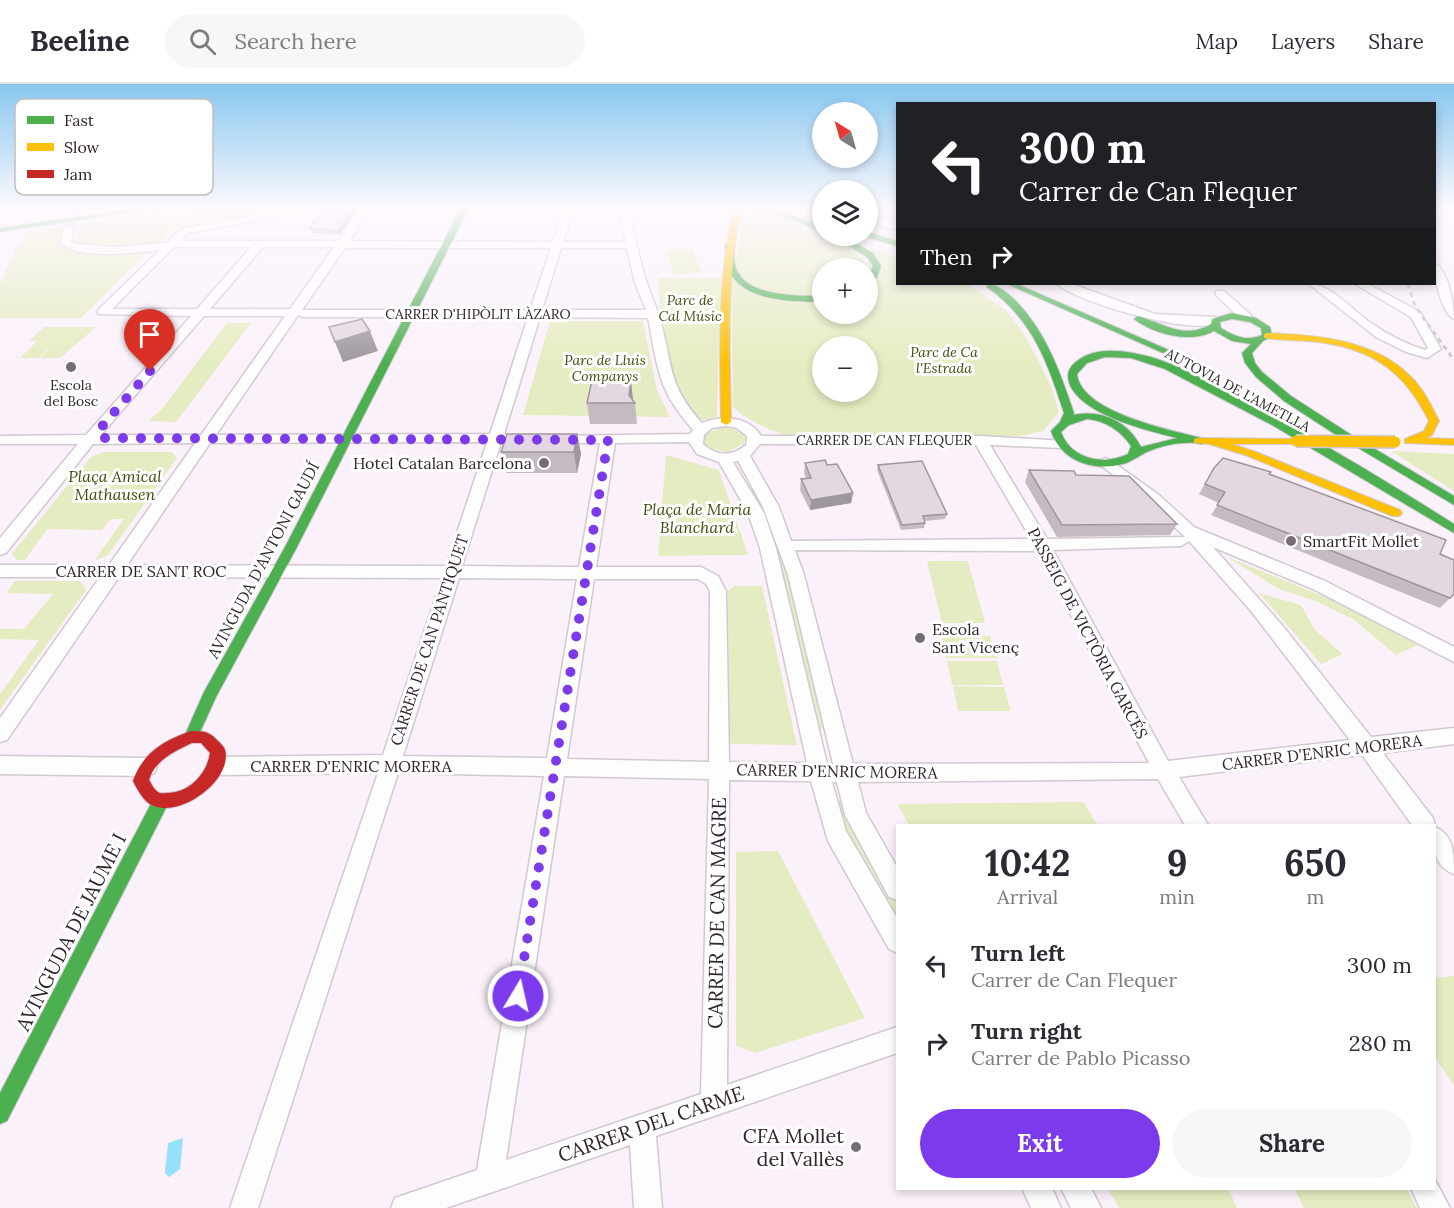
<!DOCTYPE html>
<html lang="en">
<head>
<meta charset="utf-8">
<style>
	body { margin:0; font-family:Lora,serif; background:#f7f7f7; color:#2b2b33; height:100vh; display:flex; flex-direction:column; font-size:22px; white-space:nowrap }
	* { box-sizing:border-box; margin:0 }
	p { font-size:20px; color:#7c7c81 }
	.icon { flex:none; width:33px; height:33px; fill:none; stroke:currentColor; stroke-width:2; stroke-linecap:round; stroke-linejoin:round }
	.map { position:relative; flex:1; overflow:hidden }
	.side { position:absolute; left:896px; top:740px; width:540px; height:366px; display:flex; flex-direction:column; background:#fff; border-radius:0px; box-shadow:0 3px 9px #0003 }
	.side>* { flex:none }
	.guide { position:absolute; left:896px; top:18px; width:540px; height:183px; border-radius:0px; box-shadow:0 3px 9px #0003; background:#202124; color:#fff; overflow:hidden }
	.needle { width:39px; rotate:323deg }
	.tools { position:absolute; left:812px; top:18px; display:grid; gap:12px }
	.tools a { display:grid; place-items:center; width:66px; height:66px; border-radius:50%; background:#fff; box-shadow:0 3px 9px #0003; font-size:30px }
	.pin { position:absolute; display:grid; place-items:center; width:51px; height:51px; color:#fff; margin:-62px -26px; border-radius:50% 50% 50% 0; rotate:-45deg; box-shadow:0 0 6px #0007 }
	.pin .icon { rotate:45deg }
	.me { position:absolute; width:66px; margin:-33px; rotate:9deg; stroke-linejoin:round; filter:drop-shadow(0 0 4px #0008) }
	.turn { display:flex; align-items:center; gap:21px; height:126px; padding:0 24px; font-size:27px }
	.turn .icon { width:78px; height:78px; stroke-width:2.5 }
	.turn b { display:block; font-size:42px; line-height:51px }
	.then { display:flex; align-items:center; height:57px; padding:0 24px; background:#0003; gap:12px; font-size:22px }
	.eta { display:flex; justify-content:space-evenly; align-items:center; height:102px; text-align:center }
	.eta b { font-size:36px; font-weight:700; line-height:42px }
	.action { display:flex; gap:12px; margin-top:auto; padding:12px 24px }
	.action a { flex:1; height:69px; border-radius:36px; background:#7c3aed; color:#fff; font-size:24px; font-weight:700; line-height:69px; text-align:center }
	.action a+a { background:#f7f7f7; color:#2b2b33 }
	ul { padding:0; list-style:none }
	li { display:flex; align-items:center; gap:18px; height:78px; padding:0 24px }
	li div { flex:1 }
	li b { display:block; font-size:22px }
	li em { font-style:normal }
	header { display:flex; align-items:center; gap:36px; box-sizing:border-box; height:84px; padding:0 30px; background:#fff; border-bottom:2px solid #e1e1e2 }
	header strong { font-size:28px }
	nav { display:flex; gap:33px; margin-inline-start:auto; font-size:21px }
	.search { width:420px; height:54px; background:#f7f7f7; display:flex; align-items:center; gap:15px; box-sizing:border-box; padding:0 21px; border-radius:33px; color:#7c7c81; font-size:22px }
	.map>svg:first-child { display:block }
</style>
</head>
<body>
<header>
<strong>Beeline</strong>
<div class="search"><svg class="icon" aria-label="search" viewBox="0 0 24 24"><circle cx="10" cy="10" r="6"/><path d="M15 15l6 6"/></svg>Search here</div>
<nav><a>Map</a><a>Layers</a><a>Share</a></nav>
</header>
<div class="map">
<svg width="1454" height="1124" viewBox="0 0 1454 1124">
	<rect width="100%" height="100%" fill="#fbf1fa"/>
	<g fill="#e6ecc1" fill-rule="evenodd">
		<polygon points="196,124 297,124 171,146 152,163 76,161 81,140"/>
		<path d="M746,124H756C784,137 858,155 868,183L822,184V209L800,212L755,204L734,186Z"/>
		<polygon points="66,142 62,162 74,167 148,167 81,234 0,234 0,199 24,149"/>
		<polygon points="692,164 701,188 674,191 666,166"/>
		<path d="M869,164L897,174V200H967L1005,225L1025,251L1051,302L1059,328L1043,347L1019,352L787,351C772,348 744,334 733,323L731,195L822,216V230H867ZM822,262H867V308H822Z"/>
		<path d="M659,194H721L717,332C709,335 699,339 691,332C667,309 658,227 659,194Z"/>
		<polygon points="550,237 643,237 657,306 670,333 523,331"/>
		<polygon points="227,239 251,239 176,338 148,337 162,325"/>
		<polygon points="44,243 96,243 60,274 41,274 56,257 39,274 20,274 37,257 29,257"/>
		<polygon points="721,343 741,347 745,354 744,360 727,368 707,364 703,357 705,351"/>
		<polygon points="1391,367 1454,370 1454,407"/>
		<polygon points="104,368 172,368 177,374 108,471 94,477 124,435 111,435 102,446 47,445 25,476 17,476 12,469 91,373"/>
		<polygon points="666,371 719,386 748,471 658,472"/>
		<polygon points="775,471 785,471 828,644 816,645"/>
		<polygon points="1227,473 1333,516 1418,561 1396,571 1353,535 1316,517 1279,505"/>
		<polygon points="927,477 968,477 985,539 942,539"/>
		<polygon points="15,497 80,497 86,506 0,626 0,610 39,556 0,555 0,545 24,545 53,510 6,509"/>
		<polygon points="734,502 762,502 797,661 729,660 728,507"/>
		<polygon points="1259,509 1301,521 1315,546 1343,570 1321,580"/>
		<polygon points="941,552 990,552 997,574 946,574"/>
		<polygon points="947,577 997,577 1003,601 952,601"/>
		<polygon points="953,602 1004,603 1011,627 958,627"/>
		<polygon points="846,716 897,813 897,846 850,766 831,717"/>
		<polygon points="1084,718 1097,741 909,741 897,720"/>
		<polygon points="778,767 865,934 755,969 736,962 736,768"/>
		<polygon points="1454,892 1454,1002 1434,971 1434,894"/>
		<polygon points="1107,1104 1228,1104 1237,1124 1119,1124"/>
		<polygon points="1294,1104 1406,1104 1417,1124 1304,1124"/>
	</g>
	<polygon fill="#95e0fa" points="183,1054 180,1085 169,1093 165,1089 168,1059"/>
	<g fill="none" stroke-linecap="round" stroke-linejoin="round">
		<polyline stroke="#d2c8d1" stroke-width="11" stroke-dasharray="11 5" stroke-linecap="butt" points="69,145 75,124"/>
		<defs>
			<g id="street">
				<path d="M300,124H320L188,149L181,157H338L362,124H372L349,157L553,158L564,124H574L563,158H626L618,124H628C635,150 638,172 647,199C650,209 655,219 658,229C674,277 664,297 702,339C721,331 749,332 761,352H980L1065,357V363L1060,364L990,361L1047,455L1185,453L1148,418L1098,379L1105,374L1110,376L1159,411L1194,443L1325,497L1454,563V578L1313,505L1213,463L1282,541L1371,653L1454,644V660L1383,669L1433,734L1435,743C1454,751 1454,771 1454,790C1432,782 1434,761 1434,741H1412L1362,671L1179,693L1208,741H1185L1158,695L858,698L866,729L897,783V816L889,813L845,731L837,698H832L846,747L897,834V869L889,865L828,757L811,697L729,696L727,1001L897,943V969L656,1052L662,1124H634L630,1061L446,1124H391L395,1114L477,1086L544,692L398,689L258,1124H230L378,689L218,691L211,688L208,682L211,676L218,673L383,671L442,494L119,493L7,656L0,658V634L100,493H0V481H109L195,359L93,360L6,469L0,471V454L78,360H0V352L86,351L191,232L98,230V226L160,166C135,169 80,176 60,159L65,143L74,145L71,158L77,160L117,163L162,159L168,158L181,145ZM174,163H251L197,225H112ZM263,163H334L290,225H210ZM345,164H551L530,226H302ZM561,164H627L635,199L646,226H542ZM298,231L303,233H528L490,350L216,351ZM204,232H285L201,351H101ZM540,233L648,234C658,285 657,305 693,346L690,350L551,352V358L556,359H600L579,483L462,482L501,358L511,354L504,350ZM726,342L737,344L747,352L746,361C732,373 716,372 703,360L704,351L712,344ZM487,358L446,482L127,481L210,359ZM689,358L697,370L719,378L748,429L760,464L807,679L729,678L726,507L718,492L701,483H596L615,359ZM760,360L976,361L1031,455L791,457L779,423L750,372ZM738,377L763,423L788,491L833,680H827L776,464L764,429L733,378ZM1189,457L1251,527L1350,656L1168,677L1053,466L1181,462ZM795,466L1037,467L1149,679L853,680L804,491ZM459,494L577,495L547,674L403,672ZM594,495H698L706,500L710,507L709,678L567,675ZM564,692L709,695L701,1010L506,1076Z"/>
				<polygon points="867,131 897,140 897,146 867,137"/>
				<path d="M1434,179C1448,185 1454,221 1454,235C1441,229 1434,192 1434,179Z"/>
				<path d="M1057,200H1072L1155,230L1215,233L1221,237C1200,255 1077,218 1057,200Z"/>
				<path d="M1309,200C1331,200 1352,226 1371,239C1388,251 1406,260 1425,266L1428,264L1411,233L1355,200H1368L1420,228L1441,265L1427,274L1406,268L1376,253Z"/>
				<polygon points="1216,207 1224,207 1251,231 1251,237 1243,237 1216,211"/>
				<polygon points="0,672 147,674 154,677 157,683 154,689 147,692 0,690"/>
				<polygon points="1434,1094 1450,1124 1420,1124 1411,1104 1434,1104"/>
				<polygon points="1022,1104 1052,1104 1061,1124 1031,1124"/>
				<polygon points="1061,1104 1091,1104 1101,1124 1071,1124"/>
			</g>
			<g id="fast">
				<polygon points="140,124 157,124 0,148 0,144"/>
				<polygon points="461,124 469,124 297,463 216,613 196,657 191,659 186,657 184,653 204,608 285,463"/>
				<polygon points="761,124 771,124 822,142 822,147"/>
				<polygon points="867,148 897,157 897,162 864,152 867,152"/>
				<path d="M833,152H842L873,169L881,182C878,191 876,199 867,203V195L873,182L867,173Z"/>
				<path d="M729,159C737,163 733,172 735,180C741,213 797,212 822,212V218C791,217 743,218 728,185C725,177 727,169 725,161Z"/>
				<path d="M987,200C997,200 1006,208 1014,215C1046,247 1060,288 1074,329L1073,331C1101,325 1128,337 1141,363L1177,354C1148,347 1083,331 1070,301C1066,291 1068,284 1077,277C1097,261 1128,267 1151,273C1185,283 1215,302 1246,318C1317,355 1386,397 1454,440V449L1272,341L1165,285L1131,274L1105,273L1087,279L1077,290C1081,329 1174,347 1206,355L1207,357L1202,360C1188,357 1167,360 1152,366C1142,369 1134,377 1123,380C1093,388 1061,377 1051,347L1060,338L1064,329C1047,277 1033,236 987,203ZM1087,335C1106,337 1120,346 1131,362L1128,370C1103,382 1071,375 1061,348L1069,341Z"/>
				<polygon points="1007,200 1017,200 1171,267 1163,269"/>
				<path d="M1232,229L1256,234L1270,243L1272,252L1263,257L1252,269L1255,279L1262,288L1291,312L1350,350L1454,412V421L1333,349L1284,317L1256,293L1245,279L1242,269L1251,260L1232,257L1214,247C1191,260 1153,250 1134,235L1138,232C1164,240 1185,256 1211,240L1212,235ZM1232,235L1250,238L1261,244L1262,251C1247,258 1234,252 1221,244L1220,238Z"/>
				<polygon points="161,710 167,712 169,717 167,722 7,1037 0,1040 0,1009 155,712"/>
			</g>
			<g id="slow">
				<path d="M734,124H742C725,195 730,266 731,338L726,341L721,338C720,266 717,195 734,124Z"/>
				<path d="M1267,249C1316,251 1372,255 1409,291C1423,304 1431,321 1439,337L1432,351L1426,354L1454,355V361L1405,359V355L1424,347L1429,337C1404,287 1374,266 1319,258C1301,256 1282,257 1264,254V250Z"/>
				<polygon points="1198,354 1300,355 1300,359 1296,360 1232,360 1256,368 1400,426 1402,429 1400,432 1392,432 1248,372 1209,360 1194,359 1194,355"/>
			</g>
			<path id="jam" d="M191,647C203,647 208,647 216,655C219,658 224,662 225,666C234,698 171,741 146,717C141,712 136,703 133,697C142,669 165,656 191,647ZM192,659H201L210,669C207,690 189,709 167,709C164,709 160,710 158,708C154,706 151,699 149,696C155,676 175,667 192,659Z"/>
		</defs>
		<use href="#street" stroke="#d1c8d1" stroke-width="3"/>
		<use href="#fast" stroke="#d1c8d1" stroke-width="2"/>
		<use href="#slow" stroke="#d1c8d1" stroke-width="2"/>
		<use href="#jam" stroke="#d1c8d1" stroke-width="2"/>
		<use href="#street" fill="#fefdfe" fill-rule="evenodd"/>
		<use href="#fast" fill="#4caf50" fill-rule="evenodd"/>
		<use href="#slow" fill="#ffc107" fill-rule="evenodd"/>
		<use href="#jam" fill="#c62828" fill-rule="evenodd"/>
		<polyline stroke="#c7c5c7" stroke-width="3" stroke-dasharray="4.5 4.5" stroke-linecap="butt" points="1408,200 1415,222 1454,276"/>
		<defs>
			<polyline id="slow-bridge" points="1296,357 1395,358"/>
		</defs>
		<use href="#slow-bridge" stroke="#d1c8d1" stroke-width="14" stroke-linecap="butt"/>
		<use href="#slow-bridge" stroke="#ffc107" stroke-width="11"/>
	</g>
	<g fill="#c3bac2">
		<polygon points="359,124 339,151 312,149 310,144"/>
		<polygon points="618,296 635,319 637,340 590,340 587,319"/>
		<polygon points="577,350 581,370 577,389 507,389 501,368"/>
		<polygon points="805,379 827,381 853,409 851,419 810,426 800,406 801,395 806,394 804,389"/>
		<polygon points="878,381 947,430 945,435 924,437 925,439 924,444 901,446 877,386"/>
		<polygon points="1214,384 1269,390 1440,470 1454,510 1440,524 1211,431 1219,419 1199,410"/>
		<polygon points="1029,386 1076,391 1177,440 1170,451 1057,453 1025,398"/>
	</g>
	<g fill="#9f979e">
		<polygon points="354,124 359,124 339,151 338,147"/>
		<polygon points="370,247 378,267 343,278 335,258"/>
		<polygon points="631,296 633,316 629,311"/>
		<polygon points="577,350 581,370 577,389 574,368"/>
		<polygon points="853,409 851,419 810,426 811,416"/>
	</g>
	<g fill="#e3d8e2" stroke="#9f979e" stroke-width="1.5">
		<polygon points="326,124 354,124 338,147 310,144"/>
		<polygon points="362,235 370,247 335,258 329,243"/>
		<polygon points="615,291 618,296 631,296 629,311 635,319 587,319 592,296 605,296"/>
		<polygon points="507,350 577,350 574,368 501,368"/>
		<polygon points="1223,374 1271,388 1269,390 1446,456 1440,470 1454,476 1454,510 1450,514 1217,421 1225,408 1205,400 1214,384"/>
		<polygon points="825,376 827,381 837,380 853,409 811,416 801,395 811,394 805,379"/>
		<polygon points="922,377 947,430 923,432 925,439 902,441 878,381"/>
		<polygon points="1029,386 1074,387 1076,391 1129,392 1177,440 1062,441"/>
	</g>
	<linearGradient id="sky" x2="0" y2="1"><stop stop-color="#87c6ef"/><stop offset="0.44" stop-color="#fdf9fd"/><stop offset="1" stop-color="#fdf9fd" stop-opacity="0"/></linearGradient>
	<rect width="1454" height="281" fill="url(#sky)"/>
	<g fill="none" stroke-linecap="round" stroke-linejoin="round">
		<polyline stroke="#7c3aed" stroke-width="10" stroke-dasharray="0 18" points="150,287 98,347 103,354 608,356 518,912"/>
	</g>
	<g fill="#776c76" stroke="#fff" stroke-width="2">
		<circle cx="71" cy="283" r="6"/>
		<circle cx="544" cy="379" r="6"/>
		<circle cx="1291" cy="457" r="6"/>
		<circle cx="920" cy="554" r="6"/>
		<circle cx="856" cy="1063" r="6"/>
	</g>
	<g text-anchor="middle" stroke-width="6" stroke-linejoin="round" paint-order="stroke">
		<g font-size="14" font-style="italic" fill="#424c0c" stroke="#fff">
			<text x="690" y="221">Parc de<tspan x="690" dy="16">Cal Músic</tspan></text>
			<text x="944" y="273">Parc de Ca<tspan x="944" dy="16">l'Estrada</tspan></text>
			<text x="605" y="281">Parc de Lluis<tspan x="605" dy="16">Companys</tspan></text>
		</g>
		<g font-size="14" fill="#30252f" stroke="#fff">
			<text x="478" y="235">CARRER D'HIPÒLIT LÀZARO</text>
			<text transform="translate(1238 306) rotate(28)" y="5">AUTOVIA DE L'AMETLLA</text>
			<text x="884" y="361">CARRER DE CAN FLEQUER</text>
		</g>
		<g font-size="14" fill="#30252f" stroke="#fff">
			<text x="71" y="306">Escola<tspan x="71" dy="16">del Bosc</tspan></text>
		</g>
		<g font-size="16" fill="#30252f" stroke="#fff" text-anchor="start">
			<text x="532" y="385" text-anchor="end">Hotel Catalan Barcelona</text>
			<text x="1303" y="463">SmartFit Mollet</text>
			<text x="932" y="551">Escola<tspan x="932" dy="18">Sant Vicenç</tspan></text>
		</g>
		<g font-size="16" font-style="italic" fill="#424c0c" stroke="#fff">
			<text x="115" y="398">Plaça Amical<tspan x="115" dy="18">Mathausen</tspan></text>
			<text x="697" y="431">Plaça de Maria<tspan x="697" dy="18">Blanchard</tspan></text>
		</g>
		<g font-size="16" fill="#30252f" stroke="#fff">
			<text transform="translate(263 476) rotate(-62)" y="6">AVINGUDA D'ANTONI GAUDÍ</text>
			<text x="141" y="493">CARRER DE SANT ROC</text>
			<text transform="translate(1088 549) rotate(62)" y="6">PASSEIG DE VICTÒRIA GARCÉS</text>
			<text transform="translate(429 556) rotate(-72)" y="6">CARRER DE CAN PANTIQUET</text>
			<text transform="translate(1322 668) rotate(-7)" y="6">CARRER D'ENRIC MORERA</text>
			<text x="351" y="688">CARRER D'ENRIC MORERA</text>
			<text transform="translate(837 687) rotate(1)" y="6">CARRER D'ENRIC MORERA</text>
		</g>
		<g font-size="20" fill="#30252f" stroke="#fff">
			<text transform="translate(717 829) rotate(-89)" y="7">CARRER DE CAN MAGRE</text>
			<text transform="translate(71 848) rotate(-63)" y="7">AVINGUDA DE JAUME I</text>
			<text transform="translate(651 1040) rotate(-19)" y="7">CARRER DEL CARME</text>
		</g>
		<g font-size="20" fill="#30252f" stroke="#fff" text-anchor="end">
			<text x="844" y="1059">CFA Mollet<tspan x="844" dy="23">del Vallès</tspan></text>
		</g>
	</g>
	<rect x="15" y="15" width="198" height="96" rx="9" fill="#fff" stroke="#c1bec1" stroke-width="1.5"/>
	<rect x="27" y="32" width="27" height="8" fill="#4caf50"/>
	<rect x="27" y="59" width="27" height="8" fill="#ffc107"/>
	<rect x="27" y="86" width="27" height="8" fill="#c62828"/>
	<g font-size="16" fill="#30252f">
		<text x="64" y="42">Fast</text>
		<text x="64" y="69">Slow</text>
		<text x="64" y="96">Jam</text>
	</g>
</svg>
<div class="tools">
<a><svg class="needle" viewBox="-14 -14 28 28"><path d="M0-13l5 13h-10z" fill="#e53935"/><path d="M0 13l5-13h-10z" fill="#7c7c81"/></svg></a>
<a><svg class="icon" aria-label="layers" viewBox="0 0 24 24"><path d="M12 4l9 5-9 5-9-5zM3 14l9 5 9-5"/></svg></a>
<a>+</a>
<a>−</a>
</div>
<div class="pin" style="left:150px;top:287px;background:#d93025"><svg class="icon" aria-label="arrive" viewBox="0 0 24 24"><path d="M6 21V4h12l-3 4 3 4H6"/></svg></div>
<svg class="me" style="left:518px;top:912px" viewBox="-20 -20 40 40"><circle r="17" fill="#7c3aed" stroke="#fff" stroke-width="3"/><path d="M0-11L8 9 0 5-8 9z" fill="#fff"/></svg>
<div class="guide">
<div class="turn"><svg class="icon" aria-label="left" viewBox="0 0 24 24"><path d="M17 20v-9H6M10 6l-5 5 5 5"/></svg><div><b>300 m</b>Carrer de Can Flequer</div></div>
<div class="then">Then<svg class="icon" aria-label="right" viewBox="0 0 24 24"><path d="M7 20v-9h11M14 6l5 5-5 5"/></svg></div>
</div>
<section class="side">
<div class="eta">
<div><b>10:42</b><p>Arrival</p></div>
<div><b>9</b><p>min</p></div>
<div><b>650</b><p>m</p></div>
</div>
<ul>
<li><svg class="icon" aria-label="left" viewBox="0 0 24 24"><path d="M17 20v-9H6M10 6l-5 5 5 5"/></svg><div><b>Turn left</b><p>Carrer de Can Flequer</p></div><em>300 m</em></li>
<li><svg class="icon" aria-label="right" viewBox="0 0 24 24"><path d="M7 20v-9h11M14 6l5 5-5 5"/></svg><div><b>Turn right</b><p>Carrer de Pablo Picasso</p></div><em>280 m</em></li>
</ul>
<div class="action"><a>Exit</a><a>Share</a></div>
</section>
</div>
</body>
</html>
